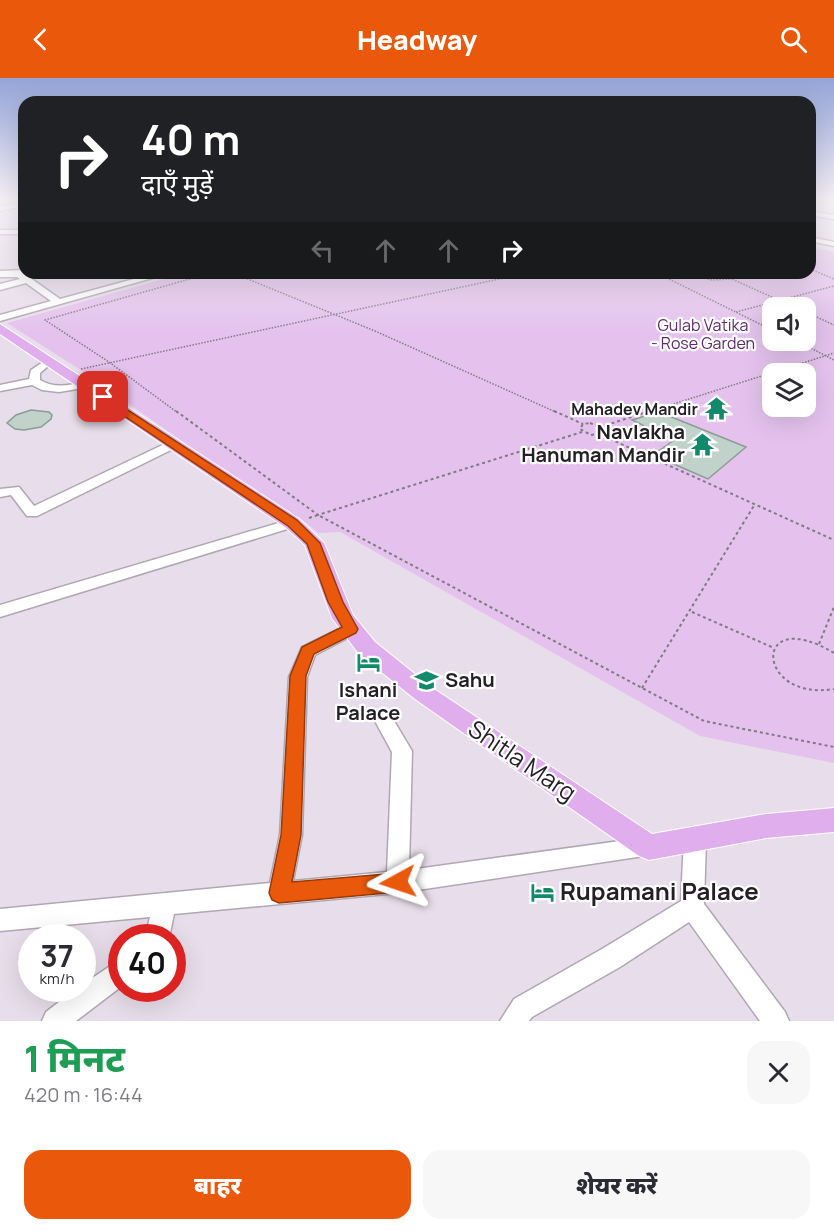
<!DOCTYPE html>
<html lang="hi">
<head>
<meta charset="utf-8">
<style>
	body { margin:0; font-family:Manrope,"Noto Sans Devanagari",sans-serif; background:#f7f7f7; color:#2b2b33; height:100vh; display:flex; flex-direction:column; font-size:22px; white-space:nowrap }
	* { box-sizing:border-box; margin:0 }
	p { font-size:20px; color:#7c7c81 }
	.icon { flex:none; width:33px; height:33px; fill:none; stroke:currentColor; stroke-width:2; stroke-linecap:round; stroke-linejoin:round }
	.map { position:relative; height:943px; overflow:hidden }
	.panel { display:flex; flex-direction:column; background:#fff; flex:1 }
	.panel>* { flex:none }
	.hud { position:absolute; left:18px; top:18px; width:798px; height:183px; border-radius:18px; box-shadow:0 6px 24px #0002; background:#202124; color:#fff; overflow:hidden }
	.controls { position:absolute; left:762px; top:219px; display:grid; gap:12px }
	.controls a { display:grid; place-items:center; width:54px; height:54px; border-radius:12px; background:#fff; box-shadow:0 6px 24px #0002; font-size:30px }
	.speed { position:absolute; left:18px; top:846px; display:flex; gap:12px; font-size:30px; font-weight:700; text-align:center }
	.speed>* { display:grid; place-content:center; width:78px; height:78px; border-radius:50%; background:#fff; box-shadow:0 6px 24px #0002; line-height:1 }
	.speed small { font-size:15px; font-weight:400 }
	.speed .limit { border:9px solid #d22; background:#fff; color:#111 }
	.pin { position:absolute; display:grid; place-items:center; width:51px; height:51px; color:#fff; margin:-26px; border-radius:12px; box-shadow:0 3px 9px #0006 }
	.me { position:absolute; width:66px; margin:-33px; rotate:265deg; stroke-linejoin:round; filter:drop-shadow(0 0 4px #0008) }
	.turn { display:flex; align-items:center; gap:21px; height:126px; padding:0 24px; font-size:27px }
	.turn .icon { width:78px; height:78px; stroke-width:2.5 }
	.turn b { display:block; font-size:42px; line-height:51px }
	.lanes { display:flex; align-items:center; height:57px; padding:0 24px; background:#0003; justify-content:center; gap:30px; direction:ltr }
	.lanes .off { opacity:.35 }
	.round { display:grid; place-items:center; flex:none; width:63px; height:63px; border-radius:18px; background:#f7f7f7 }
	.head { display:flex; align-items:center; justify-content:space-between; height:102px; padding:0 24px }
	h1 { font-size:36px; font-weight:800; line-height:45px; color:#1e9e55 }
	.primary-button { display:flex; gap:12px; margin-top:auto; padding:12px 24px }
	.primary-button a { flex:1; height:69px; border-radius:18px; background:#ea580c; color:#fff; font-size:24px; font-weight:800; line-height:69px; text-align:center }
	.primary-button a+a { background:#f7f7f7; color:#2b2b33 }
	header { display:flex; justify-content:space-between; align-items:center; height:78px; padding:0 24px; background:#ea580c; color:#fff; font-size:27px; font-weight:800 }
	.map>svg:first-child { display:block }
</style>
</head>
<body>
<header><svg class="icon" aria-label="back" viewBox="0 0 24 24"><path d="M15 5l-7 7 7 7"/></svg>Headway<svg class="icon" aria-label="search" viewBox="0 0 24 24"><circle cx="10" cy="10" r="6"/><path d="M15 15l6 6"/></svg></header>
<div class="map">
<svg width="834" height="943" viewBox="0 0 834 943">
	<rect width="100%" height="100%" fill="#e8deeb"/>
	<path fill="#e4c2ed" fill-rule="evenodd" d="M810,169L834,174V685L700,658L340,454L318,455L299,439L288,437L79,291L7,245L185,195H810ZM772,230H806V262H772ZM772,296H806V328H772Z"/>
	<g fill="#c1d2cb" stroke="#8b9c95" stroke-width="1.5">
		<polygon points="31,332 49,334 52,337 51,341 41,349 24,352 15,351 7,345 16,337"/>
		<polygon points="659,334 746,369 708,401 653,377 674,362 632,342"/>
	</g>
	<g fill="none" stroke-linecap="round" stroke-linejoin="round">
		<defs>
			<g id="minor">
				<polygon points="810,122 824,122 810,126"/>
				<polygon points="24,124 24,128 0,133 0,129"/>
				<polygon points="810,133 834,137 834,141 810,137"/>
				<polygon points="810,145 815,147 810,150"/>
				<rect x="0" y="152" width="24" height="4"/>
				<polygon points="810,159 834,164 834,168 810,163"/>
				<polygon points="24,192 24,195 28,195 26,197 60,221 156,195 170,195 0,243 0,237 51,223 26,205 0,212 0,206 20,201 17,199 0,199 0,193"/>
				<path d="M49,280L54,283L40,295V302C54,311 70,307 85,304L89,305V309L59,314L42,312L32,307L0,313V307L29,301L31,292Z"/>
				<polygon points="173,362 177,363 179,366 177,369 37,438 27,438 11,417 0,419 0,411 19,409 34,428"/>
				<polygon points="292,441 297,442 299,445 297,448 0,539 0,527"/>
				<polygon points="351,545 357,547 359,551 357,555 315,577 307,599 302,757 293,803 387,794 392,674 375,643 377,638 384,636 391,638 412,673 409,792 649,759 657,762 660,769 657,776 398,815 174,836 169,860 145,860 150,839 0,853 0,831 270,805 280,757 289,599 302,569"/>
				<polygon points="695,751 703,754 706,761 704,826 785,934 789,943 760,943 689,844 620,889 532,939 529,943 500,943 514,921 602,871 681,823 684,761 687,754"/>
				<polygon points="122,880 122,908 76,943 42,943 46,934 77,910 82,910 82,907"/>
			</g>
			<polygon id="major" points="0,246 299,441 324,465 353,537 375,564 431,609 652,756 766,736 834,730 834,754 766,760 649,782 639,778 415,621 359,576 332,540 305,467 285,449 0,256"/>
		</defs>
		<use href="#minor" stroke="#b1a7b3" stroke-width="3"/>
		<use href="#major" stroke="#fff" stroke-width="2"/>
		<g stroke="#817a83" stroke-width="1.5" stroke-dasharray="1.5 1.5" stroke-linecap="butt">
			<polyline points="810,191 834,201"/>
			<polyline points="233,195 375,253 558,335"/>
			<polyline points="655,195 669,201"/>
			<polyline points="698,195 669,201 772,252"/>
			<polyline points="738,195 732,201 796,230"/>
			<polyline points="693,197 712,202 732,201"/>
			<polyline points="736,234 834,208"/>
			<polyline points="806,234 834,247"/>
			<polyline points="795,262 834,282"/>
			<polyline points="81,291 527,195"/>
			<polyline points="178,335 109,284 45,242 211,195"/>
			<polyline points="645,335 834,275"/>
		</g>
		<g stroke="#817a83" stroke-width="2" stroke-dasharray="3 3" stroke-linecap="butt">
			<polyline points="176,333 318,437 582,354"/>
			<polyline points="554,333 583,346"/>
			<polygon points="590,345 600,349 601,355 591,357 580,351 583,346"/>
			<polyline points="600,349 650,333"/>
			<polyline points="599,356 834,462"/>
			<polyline points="309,440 318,437 704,643 834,669"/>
			<polyline points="692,534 774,570"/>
			<polyline points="819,566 834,529"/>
			<path d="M834,575C751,525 755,624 834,611"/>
			<polyline points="642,610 755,426"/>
		</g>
		<use href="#minor" fill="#fff" fill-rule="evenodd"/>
		<use href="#major" fill="#e0aeed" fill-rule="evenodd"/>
	</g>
	<linearGradient id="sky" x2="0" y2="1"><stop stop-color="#94a4d8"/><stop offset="0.48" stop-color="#f5f0f6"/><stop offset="1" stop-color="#f5f0f6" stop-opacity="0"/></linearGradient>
	<rect width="834" height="254" fill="url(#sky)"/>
	<polygon fill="#ea580c" stroke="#983908" stroke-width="1.5" points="103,316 297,442 320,465 343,524 358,551 356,555 314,576 306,598 301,757 292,804 398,795 405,797 408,804 405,811 398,814 279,825 272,822 269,815 281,757 290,598 302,569 342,549 328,524 307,466 288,448 99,321 99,317"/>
	<defs>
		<symbol id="temple-bare" viewBox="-9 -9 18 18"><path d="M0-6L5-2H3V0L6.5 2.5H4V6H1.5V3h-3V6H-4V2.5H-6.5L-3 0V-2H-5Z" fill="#118a6c" stroke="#fff" stroke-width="2.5" paint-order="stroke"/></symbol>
		<symbol id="hotel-bare" viewBox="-9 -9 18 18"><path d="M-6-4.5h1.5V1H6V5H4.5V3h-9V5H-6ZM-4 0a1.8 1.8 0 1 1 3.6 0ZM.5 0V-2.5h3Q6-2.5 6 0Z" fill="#118a6c" stroke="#fff" stroke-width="2.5" paint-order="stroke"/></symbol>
		<symbol id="school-bare" viewBox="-9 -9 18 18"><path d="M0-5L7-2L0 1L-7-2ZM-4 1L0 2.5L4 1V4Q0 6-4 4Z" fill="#118a6c" stroke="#fff" stroke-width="2.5" paint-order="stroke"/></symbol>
	</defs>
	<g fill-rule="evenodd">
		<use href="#temple-bare" x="700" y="314" width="33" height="33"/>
		<use href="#temple-bare" x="686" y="350" width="33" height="33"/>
		<use href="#hotel-bare" x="352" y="568" width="33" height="33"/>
		<use href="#school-bare" x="410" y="586" width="33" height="33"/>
		<use href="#hotel-bare" x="526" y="798" width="33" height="33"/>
	</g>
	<g text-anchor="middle" stroke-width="4.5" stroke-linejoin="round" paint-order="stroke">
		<g font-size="16" fill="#5f296d" stroke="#fff">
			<text x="703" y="253">Gulab Vatika<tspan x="703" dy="18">- Rose Garden</tspan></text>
		</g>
		<g font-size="16" font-weight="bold" fill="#231f24" stroke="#fff" text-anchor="end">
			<text x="698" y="337">Mahadev Mandir</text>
		</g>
		<g font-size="20" font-weight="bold" fill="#231f24" stroke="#fff" text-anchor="end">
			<text x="685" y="361">Navlakha<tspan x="685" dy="23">Hanuman Mandir</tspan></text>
			<text x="445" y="609" text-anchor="start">Sahu</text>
			<text x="368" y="619" text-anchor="middle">Ishani<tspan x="368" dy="23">Palace</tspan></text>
		</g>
		<g font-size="24" fill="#231f24" stroke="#fff">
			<text transform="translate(522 683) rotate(34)" y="8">Shitla Marg</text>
		</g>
		<g font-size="24" font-weight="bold" fill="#231f24" stroke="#fff" text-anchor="start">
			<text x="560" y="822">Rupamani Palace</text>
		</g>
	</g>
</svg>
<div class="controls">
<a><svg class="icon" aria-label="sound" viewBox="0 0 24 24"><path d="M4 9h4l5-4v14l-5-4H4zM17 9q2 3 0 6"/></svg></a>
<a><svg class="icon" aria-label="layers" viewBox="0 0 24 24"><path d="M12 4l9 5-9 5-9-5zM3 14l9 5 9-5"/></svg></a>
</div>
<div class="speed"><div>37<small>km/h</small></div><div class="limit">40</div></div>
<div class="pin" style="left:103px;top:319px;background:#d93025"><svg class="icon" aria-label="arrive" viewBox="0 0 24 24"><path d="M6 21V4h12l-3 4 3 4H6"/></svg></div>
<svg class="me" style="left:398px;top:804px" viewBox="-20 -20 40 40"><path d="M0-17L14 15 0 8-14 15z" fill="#ea580c" stroke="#fff" stroke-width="4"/></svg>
<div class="hud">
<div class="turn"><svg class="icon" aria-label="right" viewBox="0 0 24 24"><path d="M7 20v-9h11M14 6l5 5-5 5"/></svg><div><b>40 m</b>दाएँ मुड़ें</div></div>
<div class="lanes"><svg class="icon off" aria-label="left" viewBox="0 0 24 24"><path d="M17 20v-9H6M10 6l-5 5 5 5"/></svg><svg class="icon off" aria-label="ahead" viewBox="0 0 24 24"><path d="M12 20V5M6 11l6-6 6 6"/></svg><svg class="icon off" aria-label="ahead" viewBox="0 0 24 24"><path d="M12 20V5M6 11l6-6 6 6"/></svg><svg class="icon" aria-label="right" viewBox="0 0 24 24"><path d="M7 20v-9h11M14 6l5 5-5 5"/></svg></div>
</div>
</div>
<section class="panel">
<div class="head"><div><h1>1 मिनट</h1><p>420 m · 16:44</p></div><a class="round"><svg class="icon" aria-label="close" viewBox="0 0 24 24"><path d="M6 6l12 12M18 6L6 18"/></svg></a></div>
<div class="primary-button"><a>बाहर</a><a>शेयर करें</a></div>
</section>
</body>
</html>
